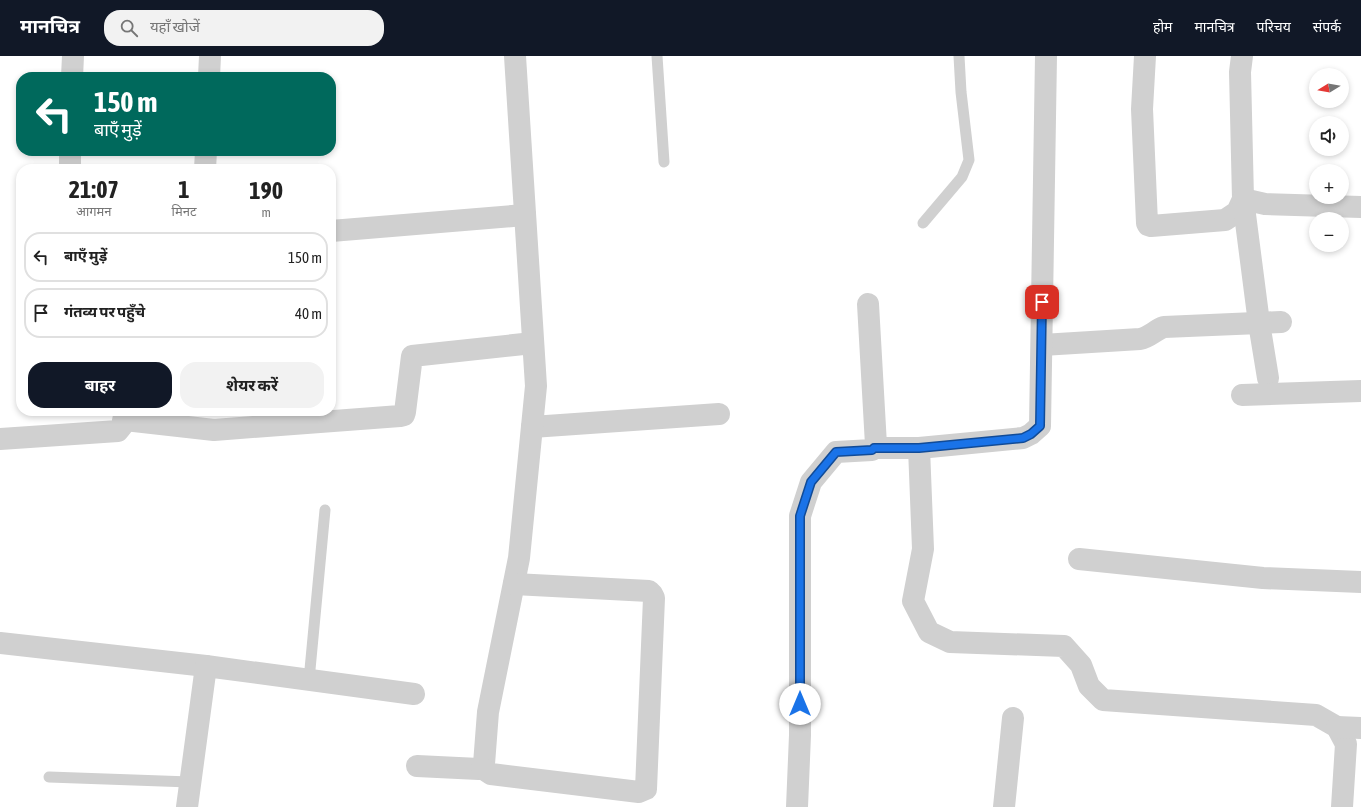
<!DOCTYPE html>
<html lang="hi">
<head>
<meta charset="utf-8">
<style>
	body { margin:0; font-family:"Asap Condensed","Noto Sans Devanagari",sans-serif; background:#f2f2f2; color:#222; height:100vh; display:flex; flex-direction:column; font-size:15px; white-space:nowrap }
	* { box-sizing:border-box; margin:0 }
	p { font-size:13px; color:#767676 }
	.icon { flex:none; width:22px; height:22px; fill:none; stroke:currentColor; stroke-width:2; stroke-linecap:round; stroke-linejoin:round }
	.map { position:relative; flex:1; overflow:hidden }
	.panel { position:absolute; left:16px; top:108px; width:320px; height:252px; display:flex; flex-direction:column; background:#fff; border-radius:16px; box-shadow:0 2px 6px #0003 }
	.panel>* { flex:none }
	.guide { position:absolute; left:16px; top:16px; width:320px; height:84px; border-radius:16px; box-shadow:0 2px 6px #0003; background:#00695c; color:#fff; overflow:hidden }
	.needle { width:26px; rotate:259deg }
	.buttons { position:absolute; left:1309px; top:12px; display:grid; gap:8px }
	.buttons a { display:grid; place-items:center; width:40px; height:40px; border-radius:50%; background:#fff; box-shadow:0 2px 6px #0003; font-size:20px }
	.pin { position:absolute; display:grid; place-items:center; width:34px; height:34px; color:#fff; margin:-17px; border-radius:8px; box-shadow:0 2px 6px #0006 }
	.me { position:absolute; width:44px; margin:-22px; rotate:0deg; stroke-linejoin:round; filter:drop-shadow(0 0 3px #0008) }
	.turn { display:flex; align-items:center; gap:14px; height:84px; padding:0 12px; font-size:18px }
	.turn .icon { width:52px; height:52px; stroke-width:2.5 }
	.turn b { display:block; font-size:28px; line-height:34px }
	.eta { display:flex; justify-content:space-evenly; align-items:center; height:68px; text-align:center }
	.eta b { font-size:24px; font-weight:700; line-height:28px }
	.action { display:flex; gap:8px; margin-top:auto; padding:8px 12px }
	.action a { flex:1; height:46px; border-radius:16px; background:#111827; color:#fff; font-size:16px; font-weight:700; line-height:46px; text-align:center }
	.action a+a { background:#f2f2f2; color:#222 }
	ul { padding:0; list-style:none }
	li { display:flex; align-items:center; gap:12px; height:50px; margin:0 8px 6px; padding:0 4px; border:2px solid #e0e0e0; border-radius:16px }
	li div { flex:1 }
	li b { display:block; font-size:15px }
	li em { font-style:normal }
	header { display:flex; align-items:center; gap:24px; box-sizing:border-box; height:56px; padding:0 20px; background:#111827; color:#fff }
	header strong { font-size:19px }
	nav { display:flex; gap:22px; margin-inline-start:auto; font-size:14px }
	.search { width:280px; height:36px; background:#f2f2f2; display:flex; align-items:center; gap:10px; box-sizing:border-box; padding:0 14px; border-radius:16px; color:#767676; font-size:15px }
	.map>svg:first-child { display:block }
</style>
</head>
<body>
<header>
<strong>मानचित्र</strong>
<div class="search"><svg class="icon" aria-label="search" viewBox="0 0 24 24"><circle cx="10" cy="10" r="6"/><path d="M15 15l6 6"/></svg>यहाँ खोजें</div>
<nav><a>होम</a><a>मानचित्र</a><a>परिचय</a><a>संपर्क</a></nav>
</header>
<div class="map">
<svg width="1361" height="751" viewBox="0 0 1361 751">
	<rect width="100%" height="100%" fill="#fff"/>
	<g fill="none" stroke-linecap="round" stroke-linejoin="round">
		<g stroke="#d0d0d0" stroke-width="11">
			<polyline points="657,0 664,106"/>
			<polyline points="923,167 962,121 969,104 961,36 959,0"/>
			<polyline points="309,624 325,454"/>
			<polyline points="49,721 190,726"/>
		</g>
		<g stroke="#d0d0d0" stroke-width="22">
			<polyline points="1145,0 1142,53 1147,167 1148,169 1151,170 1225,164 1237,156 1243,143 1240,16 1242,0"/>
			<polyline points="72,21 73,0"/>
			<polyline points="209,21 210,0"/>
			<polyline points="70,113 70,95"/>
			<polyline points="205,113 206,95"/>
			<polyline points="331,175 525,159"/>
			<path d="M1042,289L1140,283C1150,281 1155,274 1164,271L1281,266"/>
			<polyline points="1268,322 1259,267 1243,143 1265,148 1361,151"/>
			<polyline points="1242,339 1361,335"/>
			<polyline points="125,364 214,374 400,360 404,359 405,356 412,300 533,287"/>
			<polyline points="532,371 719,358"/>
			<polyline points="0,383 118,375 122,370 125,355"/>
			<polyline points="874,392 919,392 1023,382 1031,378 1040,370 1046,0"/>
			<polyline points="919,392 923,493 913,545 929,576 950,586 1064,590 1081,609 1089,630 1103,644 1316,659 1337,671 1346,688 1342,751"/>
			<polyline points="1079,503 1263,522 1361,526"/>
			<polyline points="0,587 206,610"/>
			<polyline points="1337,671 1361,672"/>
			<polyline points="417,710 479,713 482,712 484,708 488,656 519,502 536,330 515,0"/>
			<polyline points="482,712 491,718 639,736 646,733 654,542 652,538 649,535 514,528"/>
			<polyline points="187,751 206,610 414,638"/>
			<polyline points="797,751 800,679 800,460 811,426 836,396 872,394 876,389 868,248"/>
			<polyline points="1004,751 1013,662"/>
		</g>
	</g>
	<g fill="none" stroke-linecap="round" stroke-linejoin="round">
		<defs>
			<polyline id="route" points="800,648 800,460 811,426 836,396 872,394 874,392 919,392 1023,382 1031,378 1040,370 1042,246"/>
		</defs>
		<use href="#route" stroke="#114b97" stroke-width="10"/>
		<use href="#route" stroke="#1a73e8" stroke-width="7"/>
	</g>
</svg>
<div class="buttons">
<a><svg class="needle" viewBox="-14 -14 28 28"><path d="M0-13l5 13h-10z" fill="#e53935"/><path d="M0 13l5-13h-10z" fill="#767676"/></svg></a>
<a><svg class="icon" aria-label="sound" viewBox="0 0 24 24"><path d="M4 9h4l5-4v14l-5-4H4zM17 9q2 3 0 6"/></svg></a>
<a>+</a>
<a>−</a>
</div>
<div class="pin" style="left:1042px;top:246px;background:#d93025"><svg class="icon" aria-label="arrive" viewBox="0 0 24 24"><path d="M6 21V4h12l-3 4 3 4H6"/></svg></div>
<svg class="me" style="left:800px;top:648px" viewBox="-20 -20 40 40"><circle r="19" fill="#fff"/><path d="M0-13L10 11 0 6-10 11z" fill="#1a73e8"/></svg>
<div class="guide">
<div class="turn"><svg class="icon" aria-label="left" viewBox="0 0 24 24"><path d="M17 20v-9H6M10 6l-5 5 5 5"/></svg><div><b>150 m</b>बाएँ मुड़ें</div></div>
</div>
<section class="panel">
<div class="eta">
<div><b>21:07</b><p>आगमन</p></div>
<div><b>1</b><p>मिनट</p></div>
<div><b>190</b><p>m</p></div>
</div>
<ul>
<li><svg class="icon" aria-label="left" viewBox="0 0 24 24"><path d="M17 20v-9H6M10 6l-5 5 5 5"/></svg><div><b>बाएँ मुड़ें</b></div><em>150 m</em></li>
<li><svg class="icon" aria-label="arrive" viewBox="0 0 24 24"><path d="M6 21V4h12l-3 4 3 4H6"/></svg><div><b>गंतव्य पर पहुँचे</b></div><em>40 m</em></li>
</ul>
<div class="action"><a>बाहर</a><a>शेयर करें</a></div>
</section>
</div>
</body>
</html>
